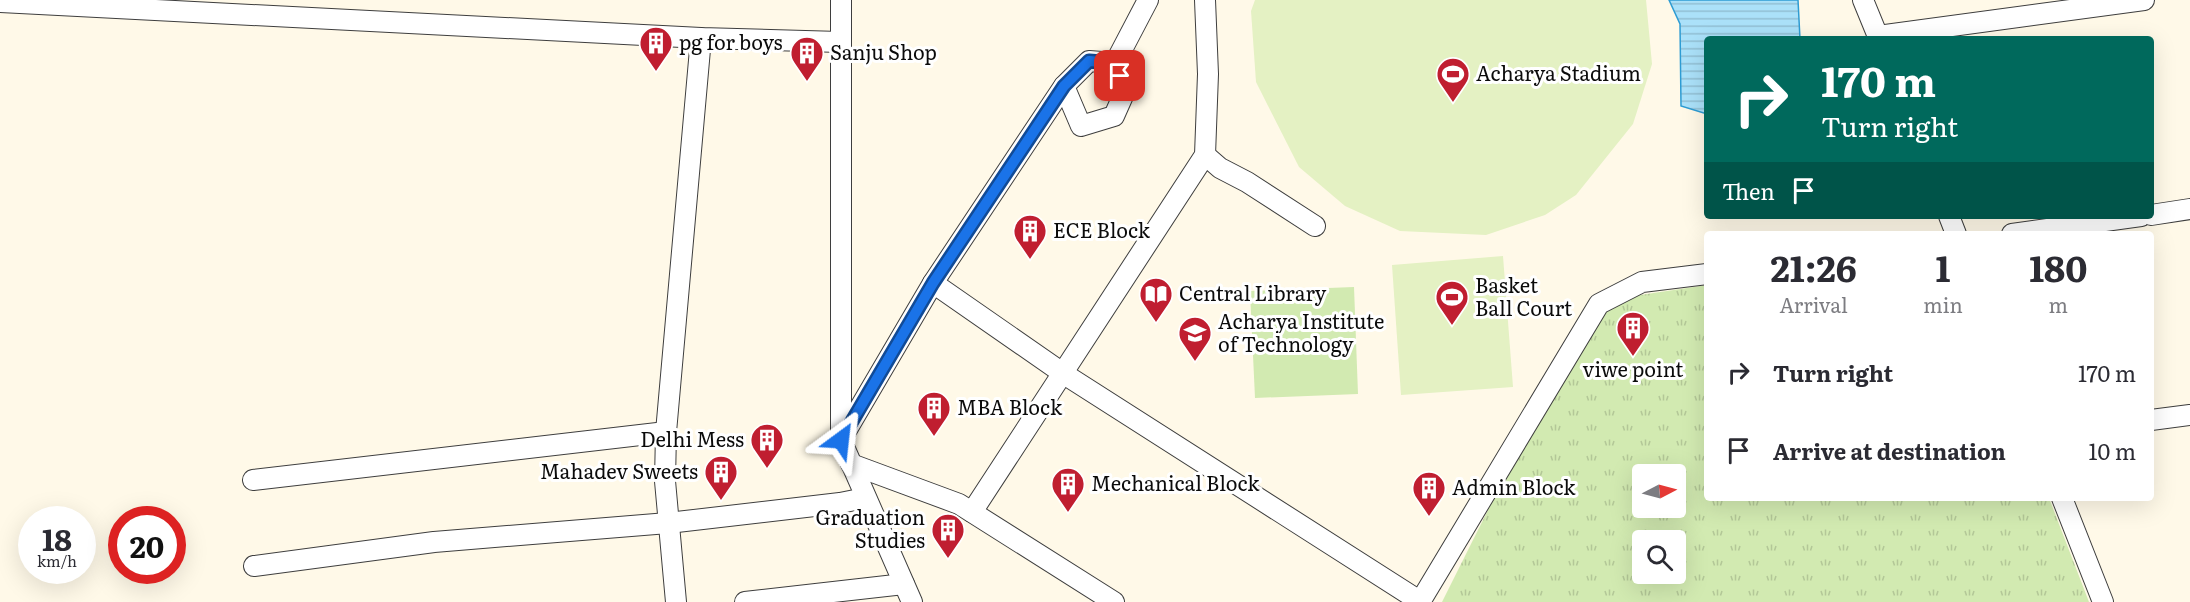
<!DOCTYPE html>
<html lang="en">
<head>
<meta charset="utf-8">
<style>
	body { margin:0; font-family:Literata,serif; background:#f2f2f3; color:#2b2b33; height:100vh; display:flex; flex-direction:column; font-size:22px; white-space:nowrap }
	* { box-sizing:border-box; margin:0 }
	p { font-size:20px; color:#7c7c81 }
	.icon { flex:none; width:33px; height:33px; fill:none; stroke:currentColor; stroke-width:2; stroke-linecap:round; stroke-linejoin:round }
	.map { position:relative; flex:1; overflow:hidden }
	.drawer { position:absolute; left:1704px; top:231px; width:450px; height:270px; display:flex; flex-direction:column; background:#fff; border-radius:6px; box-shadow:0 6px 24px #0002 }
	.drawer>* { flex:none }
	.hud { position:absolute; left:1704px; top:36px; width:450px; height:183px; border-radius:6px; box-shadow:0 6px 24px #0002; background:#00695c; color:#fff; overflow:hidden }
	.needle { width:39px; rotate:84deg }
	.tools { position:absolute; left:1632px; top:464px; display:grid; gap:12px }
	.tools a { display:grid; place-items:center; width:54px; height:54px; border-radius:6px; background:#fff; box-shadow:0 6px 24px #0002; font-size:30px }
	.speed { position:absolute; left:18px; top:506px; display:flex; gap:12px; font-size:30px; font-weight:700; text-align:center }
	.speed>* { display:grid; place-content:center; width:78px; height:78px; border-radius:50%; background:#fff; box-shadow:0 6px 24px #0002; line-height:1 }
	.speed small { font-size:15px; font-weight:400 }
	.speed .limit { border:9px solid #d22; background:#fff; color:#111 }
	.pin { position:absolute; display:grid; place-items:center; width:51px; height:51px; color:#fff; margin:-26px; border-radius:12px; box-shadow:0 3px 9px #0006 }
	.me { position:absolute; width:66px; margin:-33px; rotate:30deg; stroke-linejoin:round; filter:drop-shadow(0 0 4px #0008) }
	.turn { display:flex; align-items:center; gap:21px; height:126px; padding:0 18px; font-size:27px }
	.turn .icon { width:78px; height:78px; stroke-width:2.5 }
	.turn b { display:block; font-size:42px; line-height:51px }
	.then { display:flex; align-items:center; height:57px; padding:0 18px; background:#0003; gap:12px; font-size:22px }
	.eta { display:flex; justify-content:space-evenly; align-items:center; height:102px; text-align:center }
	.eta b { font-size:36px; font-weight:700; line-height:42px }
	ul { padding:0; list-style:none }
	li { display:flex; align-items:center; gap:18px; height:78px; padding:0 18px }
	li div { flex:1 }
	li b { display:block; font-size:22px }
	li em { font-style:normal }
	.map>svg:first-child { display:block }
</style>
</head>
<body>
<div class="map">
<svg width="2190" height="602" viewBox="0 0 2190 602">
	<defs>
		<pattern id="grass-tufts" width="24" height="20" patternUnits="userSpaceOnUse" patternTransform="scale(1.5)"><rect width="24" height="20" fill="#d2eab1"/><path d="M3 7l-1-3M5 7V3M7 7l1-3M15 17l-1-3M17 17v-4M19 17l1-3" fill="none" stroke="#b3c797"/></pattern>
		<pattern id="water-rules" width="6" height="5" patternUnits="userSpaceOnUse" patternTransform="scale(1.5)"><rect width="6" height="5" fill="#abe1f9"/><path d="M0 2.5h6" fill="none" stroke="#92c0d4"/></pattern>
	</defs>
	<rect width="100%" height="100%" fill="#fff9e8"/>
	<path fill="url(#grass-tufts)" fill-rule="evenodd" d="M1707,285V498H2049L2089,602H1442L1549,388L1607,300ZM1642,474H1676V507H1642ZM1642,540H1676V573H1642Z"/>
	<polygon fill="#d2eab1" points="1354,287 1358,394 1255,398 1250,291"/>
	<g fill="#e4f1c3">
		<polygon points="1255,0 1646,0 1652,64 1633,124 1576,195 1545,215 1486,235 1400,231 1345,206 1299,167 1256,82 1251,11"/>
		<polygon points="1503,256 1513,387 1401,395 1392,265"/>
	</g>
	<polygon fill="url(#water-rules)" stroke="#2e9cd3" stroke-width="1.5" points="1669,0 1798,0 1800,39 1707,39 1707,114 1681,106 1680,24"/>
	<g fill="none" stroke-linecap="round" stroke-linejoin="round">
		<defs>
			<g id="minor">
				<polyline points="841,0 841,440 912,602"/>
				<polyline points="1863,0 1879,39"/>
				<polyline points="0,2 701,38 840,42"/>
				<polyline points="1878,36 2144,0"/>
				<polyline points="1064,86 1081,126 1114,116 1126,89 1115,63"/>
				<polyline points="1205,155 1220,168 1247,182 1315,226"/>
				<polyline points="2151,215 2190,209"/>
				<polyline points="1949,216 1956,234"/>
				<polyline points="2012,234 2141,216"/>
				<polyline points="933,283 1064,374 1421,602"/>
				<polyline points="2151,420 2190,415"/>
				<polyline points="842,438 933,283 1064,86 1089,61 1115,63 1148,0"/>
				<polyline points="851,464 959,504 1114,602"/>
				<polyline points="253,480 666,432"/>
				<polyline points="2062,498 2103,602"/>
				<polyline points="972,512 1205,155 1208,74 1205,0"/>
				<polyline points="254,566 434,542 668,523 840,503 865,498"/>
				<polyline points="676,602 665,481 666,432 701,38"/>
				<polyline points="745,602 904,584"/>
				<polyline points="1420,602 1599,304 1642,282 1707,274"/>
			</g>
		</defs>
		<use href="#minor" stroke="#3e3e3e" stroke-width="22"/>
		<use href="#minor" stroke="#fff" stroke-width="20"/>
	</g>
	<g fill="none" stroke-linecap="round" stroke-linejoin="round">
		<defs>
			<polyline id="route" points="841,440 933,283 1064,86 1089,61 1114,63 1120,76"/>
		</defs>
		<use href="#route" stroke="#114b97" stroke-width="15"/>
		<use href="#route" stroke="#1a73e8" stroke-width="10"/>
	</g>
	<defs>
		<symbol id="building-pin" viewBox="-11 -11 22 30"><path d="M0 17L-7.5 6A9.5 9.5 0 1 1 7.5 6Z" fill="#c01e30" stroke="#fff"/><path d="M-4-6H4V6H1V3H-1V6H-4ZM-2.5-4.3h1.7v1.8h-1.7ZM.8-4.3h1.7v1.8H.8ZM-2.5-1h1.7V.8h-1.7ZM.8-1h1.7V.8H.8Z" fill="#fff"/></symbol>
		<symbol id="stadium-pin" viewBox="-11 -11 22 30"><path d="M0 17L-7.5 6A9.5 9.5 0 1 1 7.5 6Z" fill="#c01e30" stroke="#fff"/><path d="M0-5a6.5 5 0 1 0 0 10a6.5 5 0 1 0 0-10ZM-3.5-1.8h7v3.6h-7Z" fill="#fff"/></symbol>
		<symbol id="library-pin" viewBox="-11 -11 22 30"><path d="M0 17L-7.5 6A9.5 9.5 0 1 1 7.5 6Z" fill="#c01e30" stroke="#fff"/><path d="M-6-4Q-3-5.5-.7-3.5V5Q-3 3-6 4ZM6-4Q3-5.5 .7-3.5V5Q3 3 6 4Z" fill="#fff"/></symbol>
		<symbol id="university-pin" viewBox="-11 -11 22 30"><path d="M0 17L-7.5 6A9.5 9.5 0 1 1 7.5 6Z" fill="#c01e30" stroke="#fff"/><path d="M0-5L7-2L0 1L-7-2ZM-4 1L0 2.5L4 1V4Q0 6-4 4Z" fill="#fff"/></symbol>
	</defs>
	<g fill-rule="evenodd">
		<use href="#building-pin" x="637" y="24" width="38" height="52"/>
		<use href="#building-pin" x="788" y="34" width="38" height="52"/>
		<use href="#stadium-pin" x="1434" y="55" width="38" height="52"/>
		<use href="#building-pin" x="1011" y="212" width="38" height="52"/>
		<use href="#library-pin" x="1137" y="275" width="38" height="52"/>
		<use href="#stadium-pin" x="1433" y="278" width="38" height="52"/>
		<use href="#building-pin" x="1614" y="309" width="38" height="52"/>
		<use href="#university-pin" x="1176" y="314" width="38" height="52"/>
		<use href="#building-pin" x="915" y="389" width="38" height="52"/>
		<use href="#building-pin" x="748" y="421" width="38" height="52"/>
		<use href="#building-pin" x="702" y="453" width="38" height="52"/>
		<use href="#building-pin" x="1049" y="465" width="38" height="52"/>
		<use href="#building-pin" x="1410" y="469" width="38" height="52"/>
		<use href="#building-pin" x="929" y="511" width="38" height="52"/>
	</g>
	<g text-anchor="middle" stroke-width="6" stroke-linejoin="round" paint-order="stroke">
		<g font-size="20" fill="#0b0b0b" stroke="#fff" text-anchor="start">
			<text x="679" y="50">pg for boys</text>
			<text x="830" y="60">Sanju Shop</text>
			<text x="1476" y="81">Acharya Stadium</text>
			<text x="1053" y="238">ECE Block</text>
			<text x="1475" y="293">Basket<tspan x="1475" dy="23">Ball Court</tspan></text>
			<text x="1179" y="301">Central Library</text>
			<text x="1218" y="329">Acharya Institute<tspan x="1218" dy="23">of Technology</tspan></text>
			<text x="1633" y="377" text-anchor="middle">viwe point</text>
			<text x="957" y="415">MBA Block</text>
			<text x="744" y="447" text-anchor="end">Delhi Mess</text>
			<text x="698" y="479" text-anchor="end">Mahadev Sweets</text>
			<text x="1091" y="491">Mechanical Block</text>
			<text x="1452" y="495">Admin Block</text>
			<text x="925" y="525" text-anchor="end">Graduation<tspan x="925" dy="23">Studies</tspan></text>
		</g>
	</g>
</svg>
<div class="tools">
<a><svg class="needle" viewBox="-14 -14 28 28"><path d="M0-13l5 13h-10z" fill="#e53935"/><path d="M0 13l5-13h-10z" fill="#7c7c81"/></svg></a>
<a><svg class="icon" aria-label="search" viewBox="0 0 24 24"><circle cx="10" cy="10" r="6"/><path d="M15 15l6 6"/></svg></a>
</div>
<div class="speed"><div>18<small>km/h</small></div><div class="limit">20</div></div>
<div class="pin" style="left:1120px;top:76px;background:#d93025"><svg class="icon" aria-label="arrive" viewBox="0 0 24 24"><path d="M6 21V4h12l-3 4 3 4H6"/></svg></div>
<svg class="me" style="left:841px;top:440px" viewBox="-20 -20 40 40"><path d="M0-17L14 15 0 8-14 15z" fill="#1a73e8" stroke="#fff" stroke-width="4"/></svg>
<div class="hud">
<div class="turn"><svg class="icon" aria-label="right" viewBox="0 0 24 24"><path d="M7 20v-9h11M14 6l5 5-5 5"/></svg><div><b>170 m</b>Turn right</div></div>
<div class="then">Then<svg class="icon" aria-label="arrive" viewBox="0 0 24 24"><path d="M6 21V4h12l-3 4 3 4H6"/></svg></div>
</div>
<section class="drawer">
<div class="eta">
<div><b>21:26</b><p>Arrival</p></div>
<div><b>1</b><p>min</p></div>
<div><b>180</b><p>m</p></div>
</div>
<ul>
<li><svg class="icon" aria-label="right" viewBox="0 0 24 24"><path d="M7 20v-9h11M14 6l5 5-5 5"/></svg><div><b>Turn right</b></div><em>170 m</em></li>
<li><svg class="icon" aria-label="arrive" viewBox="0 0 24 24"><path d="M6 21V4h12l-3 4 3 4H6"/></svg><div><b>Arrive at destination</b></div><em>10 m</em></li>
</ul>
</section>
</div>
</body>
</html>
